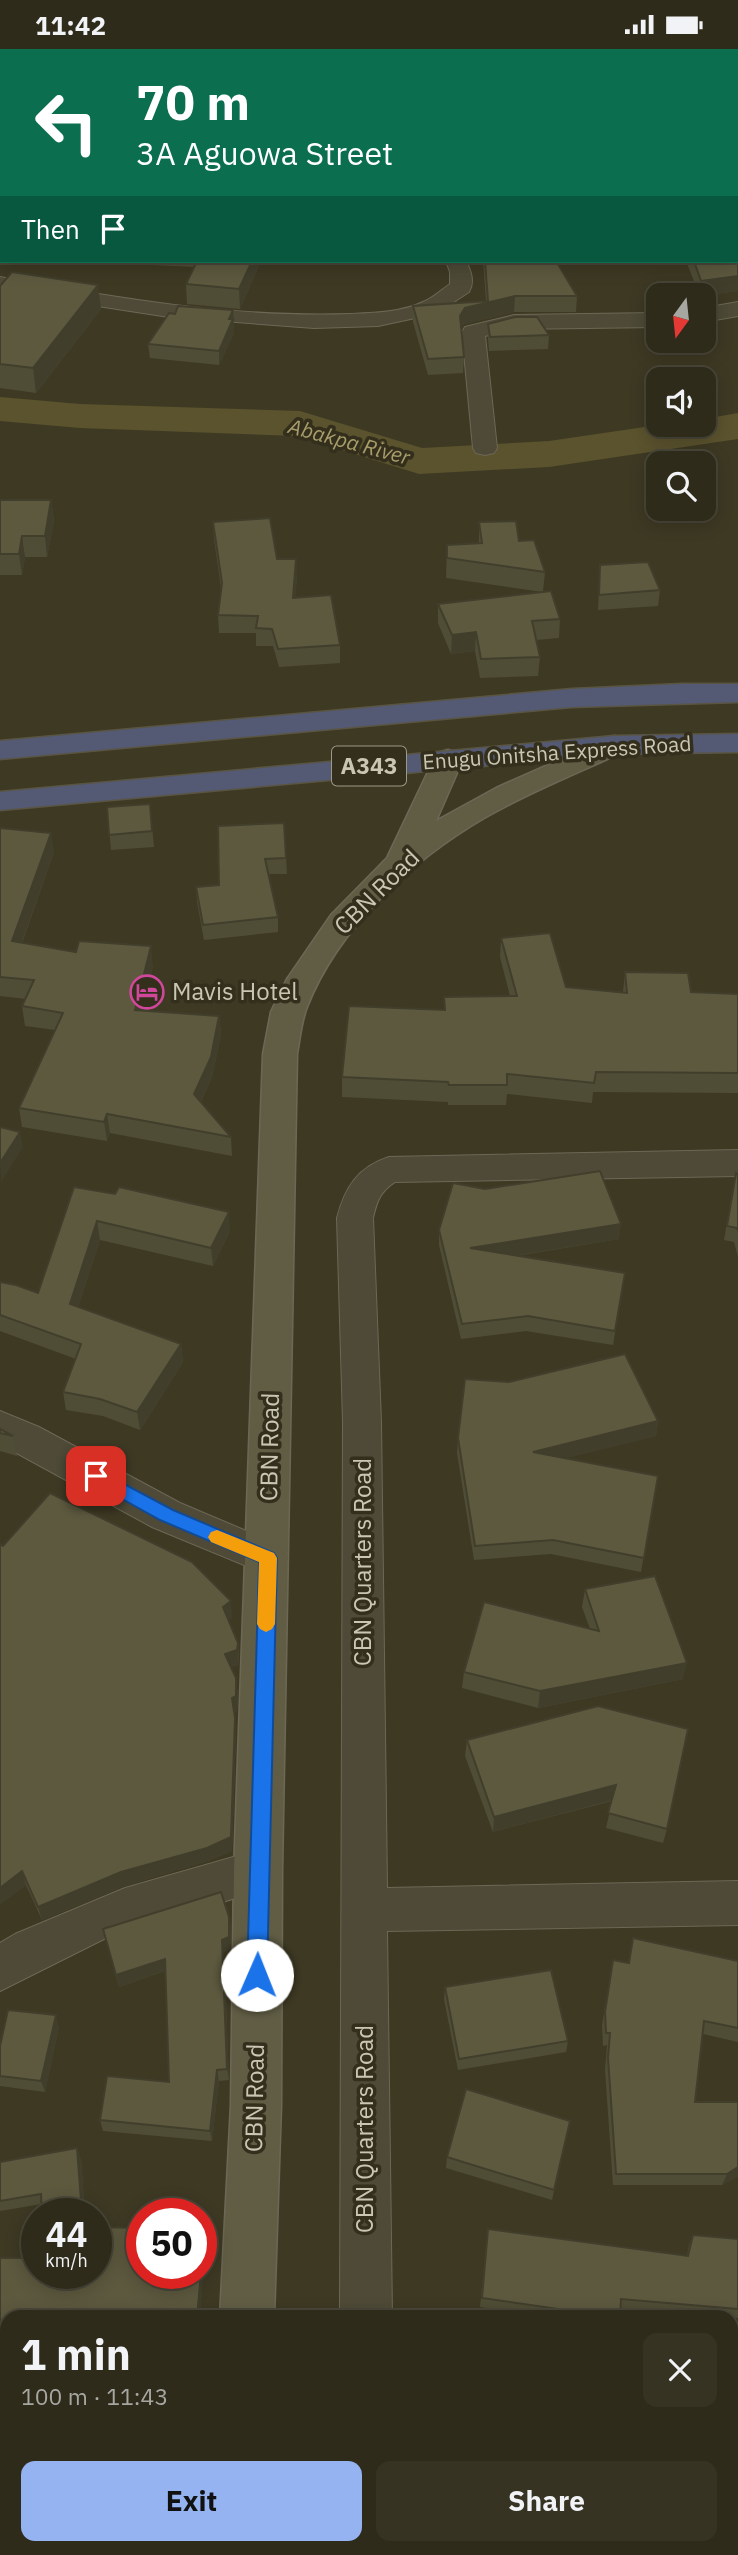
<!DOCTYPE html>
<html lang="en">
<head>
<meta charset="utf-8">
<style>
	body { margin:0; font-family:"IBM Plex Sans",sans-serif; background:#363323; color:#f1f3f6; height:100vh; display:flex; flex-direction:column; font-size:26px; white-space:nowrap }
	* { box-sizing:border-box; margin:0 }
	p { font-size:23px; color:#a7a7a2 }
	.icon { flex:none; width:38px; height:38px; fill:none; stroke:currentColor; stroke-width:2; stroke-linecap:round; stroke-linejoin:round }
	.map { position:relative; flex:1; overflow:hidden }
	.sheet { position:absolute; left:0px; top:2261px; width:738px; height:245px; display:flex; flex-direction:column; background:#2e2b1a; border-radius:21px 21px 0 0; box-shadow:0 4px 18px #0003,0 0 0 2px #494739 }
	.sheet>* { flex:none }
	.guide { position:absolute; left:0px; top:0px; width:738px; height:214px; box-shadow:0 4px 18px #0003,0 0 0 2px #494739; background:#0b6e4f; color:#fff; overflow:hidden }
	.needle { width:46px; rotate:195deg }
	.tools { position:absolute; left:646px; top:234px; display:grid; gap:14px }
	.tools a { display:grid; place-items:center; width:70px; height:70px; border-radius:14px; background:#2e2b1a; box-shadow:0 4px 18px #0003,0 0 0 2px #494739; font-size:35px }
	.speed { position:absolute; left:21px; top:2149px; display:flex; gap:14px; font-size:35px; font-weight:700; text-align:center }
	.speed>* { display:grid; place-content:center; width:91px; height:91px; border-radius:50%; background:#2e2b1a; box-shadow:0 4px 18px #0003,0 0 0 2px #494739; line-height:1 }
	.speed small { font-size:18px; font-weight:400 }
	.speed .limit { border:10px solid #d22; background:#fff; color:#111 }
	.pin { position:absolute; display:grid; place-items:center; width:60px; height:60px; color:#fff; margin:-30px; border-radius:14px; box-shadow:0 4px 10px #0006 }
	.me { position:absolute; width:77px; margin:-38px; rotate:1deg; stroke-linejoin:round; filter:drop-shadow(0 0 5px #0008) }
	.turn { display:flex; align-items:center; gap:24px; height:147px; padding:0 21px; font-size:32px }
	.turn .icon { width:91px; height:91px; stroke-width:2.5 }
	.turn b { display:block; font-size:49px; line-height:60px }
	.then { display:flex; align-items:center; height:66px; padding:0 21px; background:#0003; gap:14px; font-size:26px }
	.round { display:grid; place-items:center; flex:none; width:74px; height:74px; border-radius:14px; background:#363323 }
	.overview { display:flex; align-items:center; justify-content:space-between; height:119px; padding:0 21px }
	h1 { font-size:42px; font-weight:700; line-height:52px }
	.button { display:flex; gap:14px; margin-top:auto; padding:14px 21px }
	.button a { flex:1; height:80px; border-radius:14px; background:#95b2f1; color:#111; font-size:28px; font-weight:700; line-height:80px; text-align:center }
	.button a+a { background:#363323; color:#f1f3f6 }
	.status { display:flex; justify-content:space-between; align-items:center; height:49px; padding:0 35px; background:#2e2b1a; direction:ltr }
	.status svg { height:19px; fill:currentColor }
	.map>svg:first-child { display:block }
</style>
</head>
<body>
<div class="status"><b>11:42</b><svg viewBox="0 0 49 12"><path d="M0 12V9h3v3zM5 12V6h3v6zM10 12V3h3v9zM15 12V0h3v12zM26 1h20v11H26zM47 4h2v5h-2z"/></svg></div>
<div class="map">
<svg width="738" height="2506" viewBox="0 0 738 2506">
	<rect width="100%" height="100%" fill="#3e3923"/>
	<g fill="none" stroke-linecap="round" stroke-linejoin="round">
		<polygon fill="#5b532e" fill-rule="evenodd" points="0,348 80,355 300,362 422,399 549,392 658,376 704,376 704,370 738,364 738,390 549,418 419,425 297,387 80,379 0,372"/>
		<defs>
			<g id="street">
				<polygon points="152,0 190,0 191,2 153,2"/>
				<polygon points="634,0 656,0 633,2"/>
				<polygon points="737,54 738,55 738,67 737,66"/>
				<polygon points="0,133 2,133 0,146"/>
				<path d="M446,212H466C471,222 475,233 469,243L437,264L429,266L378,277L314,279L169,268L0,242V228C115,249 233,269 350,265C373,264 403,263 423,253C433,249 441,241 450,235V223Z"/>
				<polygon points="738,253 738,267 704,273 704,259"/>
				<polygon points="658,264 658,278 514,280 485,287 497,399 494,404 485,406 476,404 473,399 462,283 465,278 514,266"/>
				<path d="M738,1101V1127L395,1133C380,1143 377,1152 373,1169L381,1373L387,1839L738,1832V1876L387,1882L392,2268H340L343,1373L337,1169C345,1138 358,1118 389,1108Z"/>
				<polygon points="0,1362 39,1378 180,1454 282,1497 288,1509 282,1521 268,1526 152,1478 0,1395"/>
				<polygon points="258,1801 274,1807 281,1822 274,1837 104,1890 0,1942 0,1894 15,1885 125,1839"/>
				<rect x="340" y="2499" width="56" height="7"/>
			</g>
			<g id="secondary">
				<path d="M614,687L625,690L629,696L625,702C578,724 529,743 484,769C412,811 338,879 307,958C301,973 300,989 297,1005L282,1822L281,2056L274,2268H220L231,2056L234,1822L263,1005L271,963L287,930L331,866L387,809L437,704L448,701L459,704L463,710L436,772L498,738Z"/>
				<rect x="211" y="2499" width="58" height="7"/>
			</g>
			<g id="highway">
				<polygon points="681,635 738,635 738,653 572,658 0,710 0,692 572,640"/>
				<polygon points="738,685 738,703 614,705 0,761 0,743 614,687"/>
			</g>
		</defs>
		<use href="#street" stroke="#6c6855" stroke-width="2"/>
		<use href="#secondary" stroke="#6c6855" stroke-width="3"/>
		<use href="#highway" stroke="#595542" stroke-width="3"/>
		<use href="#street" fill="#4e4a37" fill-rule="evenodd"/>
		<use href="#secondary" fill="#615d45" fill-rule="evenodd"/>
		<use href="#highway" fill="#545974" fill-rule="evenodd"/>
	</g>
	<g fill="#504d36">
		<polygon points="0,7 2,7 2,47 0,46"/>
		<polygon points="738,136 738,242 700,247 686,212 737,212"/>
		<polygon points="132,212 261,212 240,260 187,255 186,235 194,218 132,215"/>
		<polygon points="483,212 556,212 577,247 576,263 514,263 464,275 461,280 464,308 463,324 428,326 413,273 413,257 486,252"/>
		<polygon points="0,237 101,260 36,344 0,339"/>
		<polygon points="233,261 234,284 219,316 150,309 148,295 175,265"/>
		<polygon points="488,275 549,286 548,300 489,302 488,289"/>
		<polygon points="0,451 51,451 54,472 47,508 25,508 22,526 0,526"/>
		<polygon points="213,473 277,510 297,528 295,548 340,596 340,614 279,618 273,597 256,597 256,584 219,584 218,566 221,539 214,490"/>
		<polygon points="479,473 519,492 545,523 543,542 560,570 559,589 536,591 540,608 538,627 480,629 475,602 451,605 438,574 438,555 542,543 446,529 447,496 479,494"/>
		<polygon points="600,516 660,541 658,557 598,561"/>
		<polygon points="150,755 154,798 111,801 107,758"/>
		<polygon points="284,774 287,825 269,825 278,868 278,883 204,891 197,853 196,838 219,836"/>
		<polygon points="0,779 54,803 22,894 153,917 142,961 219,967 221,986 212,1028 201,1053 231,1088 232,1107 110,1084 107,1092 22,1078 19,1059 55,981 25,977 22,957 26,950 0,947"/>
		<polygon points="501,889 566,938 623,943 625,923 691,943 738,945 738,1044 593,1043 592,1054 507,1045 506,1056 448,1056 448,1053 342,1048 342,1028 444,961 444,948 510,947 500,908"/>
		<polygon points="736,1124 738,1125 738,1208 734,1193 724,1191"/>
		<polygon points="74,1138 230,1182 213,1217 100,1191 78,1258 181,1295 183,1313 140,1381 103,1367 66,1361 63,1343 76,1310 0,1282 0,1233 38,1244"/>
		<polygon points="439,1181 619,1190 516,1207 625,1224 613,1296 526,1282 461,1290 439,1196"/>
		<polygon points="658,1372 656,1387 565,1409 658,1427 641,1523 551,1505 474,1511 457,1404 458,1389"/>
		<polygon points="0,1380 13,1387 17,1407 0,1402"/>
		<polygon points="3,1497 232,1568 228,1571 238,1594 239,1609 239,1616 231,1618 238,1644 237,1662 234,1663 236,1683 232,1802 208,1812 124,1837 42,1871 26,1836 0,1855"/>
		<polygon points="585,1540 683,1630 538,1659 462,1639 464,1623 590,1580 582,1558"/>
		<polygon points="598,1657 667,1780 663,1794 606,1779 612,1752 493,1783 465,1707 467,1691"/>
		<polygon points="229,1868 231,1880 230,1900 224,1903 229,2031 219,2032 212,2092 103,2082 100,2071 169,2033 165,1922 119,1938 103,1880"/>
		<polygon points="633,1889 738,1912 738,1993 703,1985 695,2053 738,2127 722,2136 613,2136 605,2021 607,1996 603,1997 602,1976 613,1911 628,1914"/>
		<polygon points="445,1938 568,1992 566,2003 458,2021 444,1950"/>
		<polygon points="59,1978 45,2043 0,2037 0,1997"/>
		<polygon points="570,2072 552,2151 446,2119 447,2108"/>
		<polygon points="81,2109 85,2165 42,2165 42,2155 0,2162 0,2113"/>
		<polygon points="204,2181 206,2191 7,2268 7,2290 0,2290 0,2209 37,2224"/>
		<polygon points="693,2186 738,2190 738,2269 621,2259 620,2268 548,2268 480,2258 487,2189 687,2207 689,2196"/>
		<polygon points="0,2333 7,2334 7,2413 6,2421 0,2420"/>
	</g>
	<g fill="#413e2c">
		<polygon points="481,0 500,0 497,2 481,2"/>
		<polygon points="252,212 261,212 240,260 239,240"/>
		<polygon points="738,227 738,242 700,247 701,232"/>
		<polygon points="98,236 101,260 36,344 33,319"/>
		<polygon points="515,247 514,263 464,275 459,283 460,267 465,259"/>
		<polygon points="233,261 234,284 219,316 219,302"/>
		<polygon points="51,451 54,472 47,508 45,487"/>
		<polygon points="22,487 25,508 22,526 19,505"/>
		<polygon points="296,510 297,528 294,566 293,549"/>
		<polygon points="476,583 475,602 451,605 452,586"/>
		<polygon points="51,784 54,803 15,912 12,892"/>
		<polygon points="151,897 153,917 137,980 135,961"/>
		<polygon points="219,967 221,986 212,1028 196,1064 194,1045"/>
		<polygon points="107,1065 110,1084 107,1092 104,1073"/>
		<polygon points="20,1083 23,1098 1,1133 0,1114"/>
		<polygon points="229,1163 230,1182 213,1217 211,1199"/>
		<polygon points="97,1172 100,1191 73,1273 70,1255"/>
		<polygon points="621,1175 619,1190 469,1214 470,1199"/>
		<polygon points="181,1295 183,1313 140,1381 137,1363"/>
		<polygon points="658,1372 656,1387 532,1418 533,1403"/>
		<polygon points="231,1552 232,1568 225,1573 223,1558"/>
		<polygon points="238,1594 239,1616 227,1620 225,1605"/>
		<polygon points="687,1614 683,1630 538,1659 540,1642"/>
		<polygon points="236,1629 238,1644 237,1662 233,1663 232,1649"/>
		<polygon points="235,1669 236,1683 232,1802 208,1812 124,1837 42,1871 38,1858"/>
		<polygon points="616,1736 613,1751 493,1783 494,1768"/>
		<polygon points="22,1822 26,1836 0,1855 0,1839"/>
		<polygon points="229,1868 231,1880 230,1900 224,1903 229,2031 227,2020 222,1891"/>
		<polygon points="165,1910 167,1921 119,1938 116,1926"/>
		<polygon points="56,1966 59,1978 45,2043 41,2032"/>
		<polygon points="217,2021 219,2032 212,2092 210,2082"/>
		<polygon points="77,2099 81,2109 85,2165 82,2165"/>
		<polygon points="738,2118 738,2127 722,2136 727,2125"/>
		<polygon points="204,2181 206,2191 200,2268 197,2268"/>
		<polygon points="7,2381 7,2413 6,2421 1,2413"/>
		<polygon points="145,2499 151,2499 149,2506 143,2506"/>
	</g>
	<g fill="#5d593f" stroke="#413e2c" stroke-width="2">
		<rect x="0" y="7" width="2" height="25"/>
		<polygon points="738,136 738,227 701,232 694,212 737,212 737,138"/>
		<polygon points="197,212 252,212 239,240 186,235"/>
		<polygon points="485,212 556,212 577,247 515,247 465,259 460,267 464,308 428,310 413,257 488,252"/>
		<polygon points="12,223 98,236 33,319 0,315 0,237"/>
		<polygon points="178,257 233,261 229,270 233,270 219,302 148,295 169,264 175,265"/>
		<polygon points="515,268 537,268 549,286 490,288 488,275"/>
		<polygon points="0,451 51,451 45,487 22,487 19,505 0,505"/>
		<polygon points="270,469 277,510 296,510 293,549 331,546 340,596 278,600 272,580 256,579 258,567 218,566 222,534 213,473"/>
		<polygon points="516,472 519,492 534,491 545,523 447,509 447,496 482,494 479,473"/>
		<polygon points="648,513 660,541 599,546 600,516"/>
		<polygon points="551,542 560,570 532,572 540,608 481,610 476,583 452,586 438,555"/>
		<polygon points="150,755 152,782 109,786 107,758"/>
		<polygon points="284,774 286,809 265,810 278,868 203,876 196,838 219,836 218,777"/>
		<polygon points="0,779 51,784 12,892 76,903 79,892 151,897 135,961 219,967 211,1008 194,1045 231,1088 107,1065 104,1073 19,1059 63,964 22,957 34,931 0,928"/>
		<polygon points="550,884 566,938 627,944 625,923 688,924 691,943 738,945 738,1024 596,1023 594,1034 507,1025 507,1036 449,1036 448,1033 342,1028 349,957 445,961 444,948 517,947 501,889"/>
		<polygon points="0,1078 20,1083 0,1114"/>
		<polygon points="600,1122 621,1175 470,1199 625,1224 615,1282 528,1267 462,1275 439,1181 453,1134 485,1140"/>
		<polygon points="736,1124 738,1125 738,1182 737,1179 727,1177"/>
		<polygon points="74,1138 115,1145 119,1138 229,1163 211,1199 97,1172 70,1255 181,1295 137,1363 100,1350 63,1343 81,1295 0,1266 0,1233 16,1236 38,1244"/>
		<polygon points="625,1305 658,1372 533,1403 658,1427 644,1509 553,1491 475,1497 458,1389 465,1330 509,1333"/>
		<polygon points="0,1380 13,1387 0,1384"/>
		<polygon points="50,1444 192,1513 231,1552 223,1558 238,1594 237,1601 225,1605 236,1629 236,1647 232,1649 235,1669 231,1788 207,1799 121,1823 38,1858 22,1822 0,1839 0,1495 3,1497"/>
		<polygon points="655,1527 687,1614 540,1642 464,1623 484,1553 599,1582 585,1540"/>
		<polygon points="598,1657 688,1680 667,1780 608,1764 616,1736 494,1768 467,1691"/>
		<polygon points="221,1843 229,1868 229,1888 222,1891 227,2020 217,2021 210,2082 100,2071 107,2027 169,2033 165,1910 116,1926 103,1880"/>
		<polygon points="633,1889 738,1912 738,1979 704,1972 695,2053 738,2053 738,2118 727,2125 616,2125 608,2009 610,1984 606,1984 605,1963 613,1911 629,1914"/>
		<polygon points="551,1921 568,1992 459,2010 445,1938"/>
		<polygon points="8,1961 56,1966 41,2032 0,2027 0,1997"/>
		<polygon points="466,2040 570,2072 554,2141 447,2108"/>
		<polygon points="77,2099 82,2165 42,2165 41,2145 0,2152 0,2113"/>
		<polygon points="96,2178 142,2179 142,2224 201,2224 197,2268 7,2268 7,2281 0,2282 0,2209 37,2209 37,2224 96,2224"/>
		<polygon points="488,2180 688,2207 693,2186 738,2190 738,2260 621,2250 620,2268 613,2268 482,2249"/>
		<polygon points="201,2181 204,2181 201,2218"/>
		<polygon points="0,2333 7,2334 7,2381 1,2413 0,2413"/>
		<polygon points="732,2355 738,2355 738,2506 508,2506 507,2499 732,2499"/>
		<polygon points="7,2461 7,2471 2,2470"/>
		<polygon points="78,2499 145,2499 143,2506 123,2505 123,2506 76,2506"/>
	</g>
	<polygon fill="#1a73e8" stroke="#114b97" stroke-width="2" points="96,1420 173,1461 274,1504 277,1509 267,1926 264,1933 257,1936 250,1933 247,1926 259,1513 160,1471 90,1432 87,1427 90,1423"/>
	<polygon fill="#f59e0b" points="217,1481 274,1504 277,1509 275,1575 272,1580 266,1583 260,1580 257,1575 259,1513 211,1493 208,1488 211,1483"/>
	<defs>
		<symbol id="hotel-ring" viewBox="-11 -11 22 22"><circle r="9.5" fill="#332f1c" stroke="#d1479c" stroke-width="1.5"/><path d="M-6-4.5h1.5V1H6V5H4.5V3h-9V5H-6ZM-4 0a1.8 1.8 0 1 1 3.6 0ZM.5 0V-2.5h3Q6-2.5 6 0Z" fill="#d1479c"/></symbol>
	</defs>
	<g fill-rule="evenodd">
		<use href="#hotel-ring" x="128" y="924" width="38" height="38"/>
	</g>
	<g text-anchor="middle" stroke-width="7" stroke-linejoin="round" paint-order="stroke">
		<g font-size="21" font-style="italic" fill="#a99d6b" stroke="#332f1c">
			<text transform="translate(349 393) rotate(15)" y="7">Abakpa River</text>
		</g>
		<g font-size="21" fill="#c9c6b3" stroke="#332f1c">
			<text transform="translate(557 704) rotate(-4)" y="7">Enugu Onitsha Express Road</text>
		</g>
		<rect fill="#332f1c" stroke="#9c9986" stroke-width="2" x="332" y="697.5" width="74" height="39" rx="5"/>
		<g font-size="23" font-weight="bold" fill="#c9c6b3">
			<text x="369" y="725">A343</text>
		</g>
		<g font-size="24" fill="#c9c6b3" stroke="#332f1c">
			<text transform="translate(377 843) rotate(-45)" y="8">CBN Road</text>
			<text transform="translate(270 1398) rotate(-89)" y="8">CBN Road</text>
			<text transform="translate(363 1513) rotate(-90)" y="8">CBN Quarters Road</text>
			<text transform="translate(255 2049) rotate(-89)" y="8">CBN Road</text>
			<text transform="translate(365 2080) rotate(-90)" y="8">CBN Quarters Road</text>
		</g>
		<g font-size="24" fill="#c9c6b3" stroke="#332f1c" text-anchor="start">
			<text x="172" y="951">Mavis Hotel</text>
		</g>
	</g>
</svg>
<div class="tools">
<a><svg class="needle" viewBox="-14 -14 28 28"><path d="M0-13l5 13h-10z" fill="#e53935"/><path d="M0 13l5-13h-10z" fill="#a7a7a2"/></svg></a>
<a><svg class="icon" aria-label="sound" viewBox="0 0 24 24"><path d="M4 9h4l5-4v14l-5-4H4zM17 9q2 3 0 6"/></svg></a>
<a><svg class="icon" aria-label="search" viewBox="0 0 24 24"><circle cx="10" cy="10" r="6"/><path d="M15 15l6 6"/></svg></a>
</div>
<div class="speed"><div>44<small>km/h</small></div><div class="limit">50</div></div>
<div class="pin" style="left:96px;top:1427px;background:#d93025"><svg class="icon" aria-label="arrive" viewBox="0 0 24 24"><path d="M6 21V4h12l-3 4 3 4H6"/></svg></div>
<svg class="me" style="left:257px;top:1926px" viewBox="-20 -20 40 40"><circle r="19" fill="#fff"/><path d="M0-13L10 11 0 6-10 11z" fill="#1a73e8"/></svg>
<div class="guide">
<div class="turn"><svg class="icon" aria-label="left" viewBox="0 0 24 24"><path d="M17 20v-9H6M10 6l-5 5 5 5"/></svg><div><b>70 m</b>3A Aguowa Street</div></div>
<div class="then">Then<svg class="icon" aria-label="arrive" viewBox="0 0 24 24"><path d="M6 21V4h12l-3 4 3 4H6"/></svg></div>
</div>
<section class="sheet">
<div class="overview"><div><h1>1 min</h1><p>100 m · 11:43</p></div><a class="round"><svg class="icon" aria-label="close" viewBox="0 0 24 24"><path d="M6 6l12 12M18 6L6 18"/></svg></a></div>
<div class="button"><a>Exit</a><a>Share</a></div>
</section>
</div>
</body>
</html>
